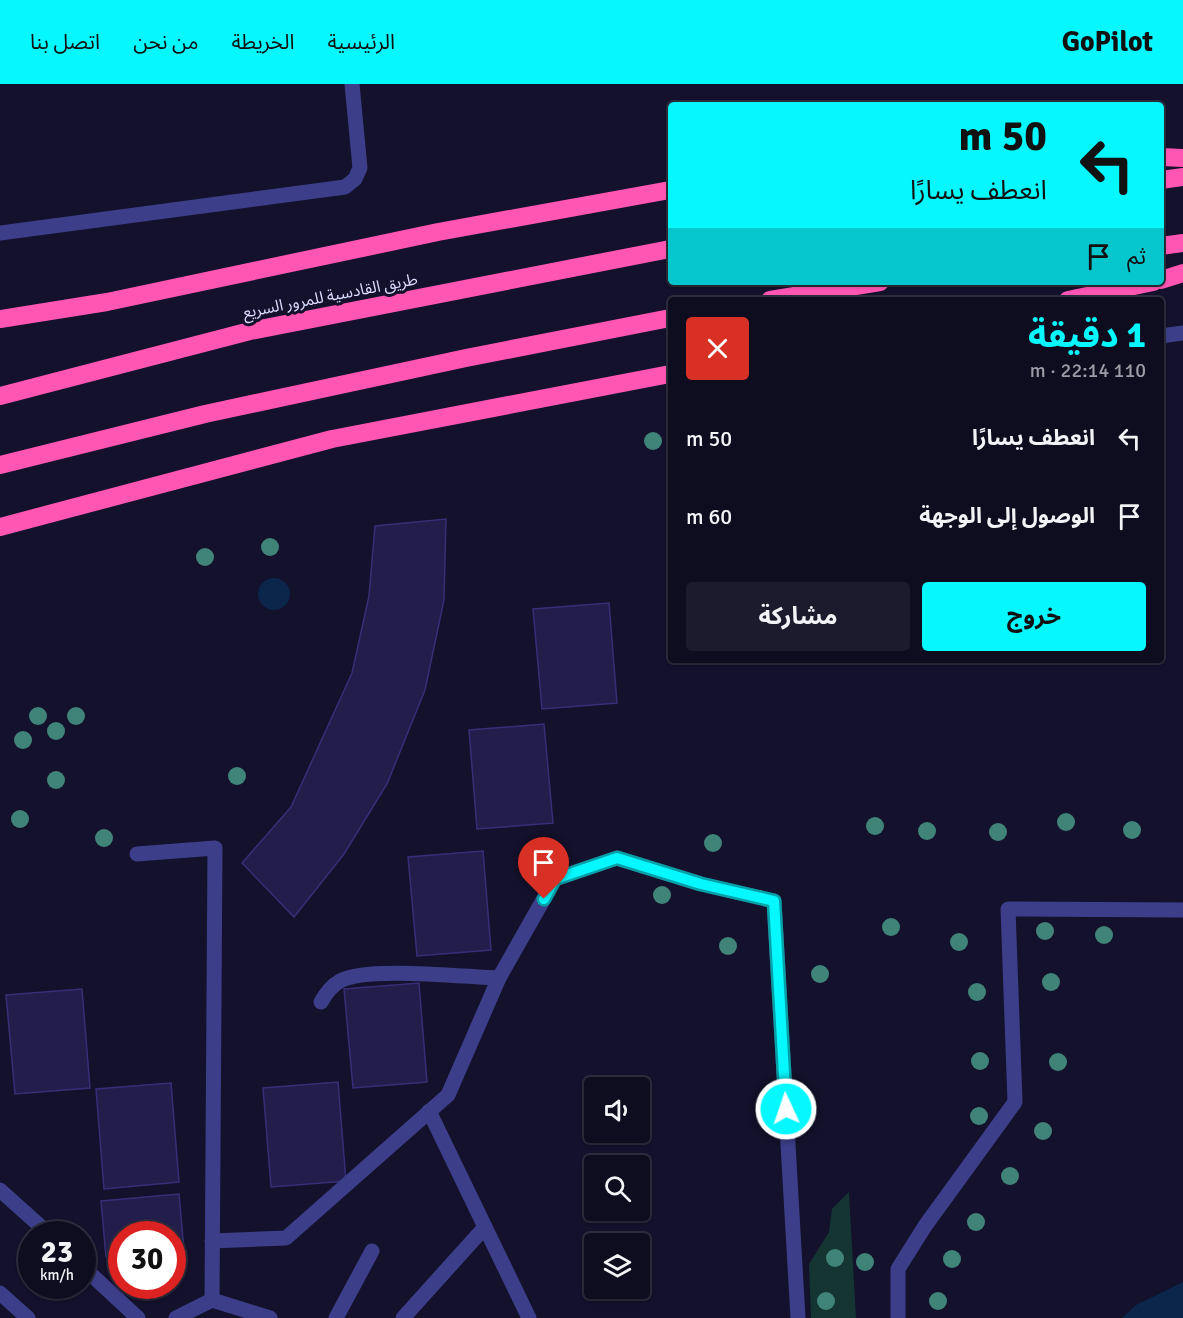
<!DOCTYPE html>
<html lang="ar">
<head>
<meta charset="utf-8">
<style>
	body { margin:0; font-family:Signika,"Noto Sans Arabic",sans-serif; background:#1c1b2d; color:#f1f3f6; direction:rtl; height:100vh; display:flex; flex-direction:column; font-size:22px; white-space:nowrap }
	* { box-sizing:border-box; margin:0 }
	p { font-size:20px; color:#9b9ca5 }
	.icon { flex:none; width:33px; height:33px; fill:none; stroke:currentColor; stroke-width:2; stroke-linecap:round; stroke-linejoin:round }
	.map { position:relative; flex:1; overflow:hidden; direction:ltr }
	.side { position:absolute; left:668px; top:213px; width:496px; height:366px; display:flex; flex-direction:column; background:#0e0d20; border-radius:6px; box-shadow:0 2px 4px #0004,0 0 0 2px #2e2d3e; direction:rtl }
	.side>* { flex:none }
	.guide { position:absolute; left:668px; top:18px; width:496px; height:183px; border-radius:6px; box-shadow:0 2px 4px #0004,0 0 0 2px #2e2d3e; direction:rtl; background:#06f8ff; color:#111; overflow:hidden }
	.controls { position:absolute; left:584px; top:993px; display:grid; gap:12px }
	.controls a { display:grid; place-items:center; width:66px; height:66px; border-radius:6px; background:#0e0d20; box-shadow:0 2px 4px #0004,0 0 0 2px #2e2d3e; font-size:30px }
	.speed { position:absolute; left:18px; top:1137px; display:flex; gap:12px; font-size:30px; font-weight:700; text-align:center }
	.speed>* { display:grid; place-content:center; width:78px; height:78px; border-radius:50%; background:#0e0d20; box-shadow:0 2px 4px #0004,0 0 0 2px #2e2d3e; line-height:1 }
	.speed small { font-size:15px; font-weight:400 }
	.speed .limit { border:9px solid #d22; background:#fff; color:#111 }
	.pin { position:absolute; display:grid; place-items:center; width:51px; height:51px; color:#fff; margin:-62px -26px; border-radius:50% 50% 50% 0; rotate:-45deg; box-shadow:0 0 6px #0007 }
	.pin .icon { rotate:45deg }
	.me { position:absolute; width:66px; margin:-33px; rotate:357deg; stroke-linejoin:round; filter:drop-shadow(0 0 4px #0008) }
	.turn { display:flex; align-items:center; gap:21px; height:126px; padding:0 18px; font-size:27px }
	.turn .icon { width:78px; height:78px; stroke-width:2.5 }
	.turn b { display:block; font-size:42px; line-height:51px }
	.then { display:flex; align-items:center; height:57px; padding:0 18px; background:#0003; gap:12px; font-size:22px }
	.round { display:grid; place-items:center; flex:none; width:63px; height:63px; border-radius:6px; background:#1c1b2d }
	.summary { display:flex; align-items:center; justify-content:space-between; height:102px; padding:0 18px }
	h1 { font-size:36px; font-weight:700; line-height:45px; color:#06f8ff }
	.cta { display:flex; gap:12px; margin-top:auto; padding:12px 18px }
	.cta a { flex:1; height:69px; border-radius:6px; background:#06f8ff; color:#111; font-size:24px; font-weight:700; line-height:69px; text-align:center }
	.cta a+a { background:#1c1b2d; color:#f1f3f6 }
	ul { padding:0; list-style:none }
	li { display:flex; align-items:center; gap:18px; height:78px; padding:0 18px }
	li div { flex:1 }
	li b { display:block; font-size:22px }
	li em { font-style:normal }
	header { display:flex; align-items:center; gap:36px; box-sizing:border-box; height:84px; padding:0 30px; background:#06f8ff; color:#111 }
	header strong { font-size:28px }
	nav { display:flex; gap:33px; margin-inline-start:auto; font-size:21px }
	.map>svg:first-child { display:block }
</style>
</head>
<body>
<header>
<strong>GoPilot</strong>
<nav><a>الرئيسية</a><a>الخريطة</a><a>من نحن</a><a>اتصل بنا</a></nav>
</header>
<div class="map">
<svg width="1183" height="1234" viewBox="0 0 1183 1234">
	<rect width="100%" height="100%" fill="#13112b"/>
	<polygon fill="#143531" points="849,1108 856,1234 811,1234 809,1180 829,1148 832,1125"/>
	<g fill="#0b264a">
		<circle cx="274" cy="510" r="16"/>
		<polygon points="1183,1198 1183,1234 1122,1234 1136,1221"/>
	</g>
	<g fill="#231d4c" stroke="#382e78" stroke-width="1.5">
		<polygon points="446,435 444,516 425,606 387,700 344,770 294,833 242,779 291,723 352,589 369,512 375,442"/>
		<polygon points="609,519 617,619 542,625 533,525"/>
		<polygon points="544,640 553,739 477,745 469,646"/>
		<polygon points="483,767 491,866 417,872 408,773"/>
		<polygon points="419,899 427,998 353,1004 344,905"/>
		<polygon points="82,905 90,1004 15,1010 6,911"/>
		<polygon points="338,998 346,1097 271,1103 263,1004"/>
		<polygon points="171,999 179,1098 104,1105 96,1005"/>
		<polygon points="179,1110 184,1166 172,1167 172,1150 122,1150 122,1171 106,1173 101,1117"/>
	</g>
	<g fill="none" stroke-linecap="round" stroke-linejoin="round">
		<g stroke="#3c3e8a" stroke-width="15">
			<polyline points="0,149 345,103 355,95 360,84 352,0"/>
			<polyline points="1161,252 1183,249"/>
			<path d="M321,918C326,909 331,902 340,897C366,882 464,893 499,894"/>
			<polyline points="429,1027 529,1234"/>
			<polyline points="212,1157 286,1154 448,1011 499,894 555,795 617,774 701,800 774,817"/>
			<polyline points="212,1216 270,1234"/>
			<polyline points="336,1234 372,1167"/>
			<polyline points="403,1234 485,1143"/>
			<polyline points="898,1234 898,1185 925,1142 1015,1018 1008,825 1183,826"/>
		</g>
		<g stroke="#3c3e8a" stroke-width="15">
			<polyline points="137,770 215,764 212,1216 176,1234"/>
			<polyline points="774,817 798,1234"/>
			<polyline points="0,1106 49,1150"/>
			<polyline points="82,1182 138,1234"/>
		</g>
		<polyline stroke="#3c3e8a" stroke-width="15" points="0,1209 28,1234"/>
		<g stroke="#ff55b3" stroke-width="18">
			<polyline points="1161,73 1183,74"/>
			<polyline points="1161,96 1183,93"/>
			<polyline points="1161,162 1183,159"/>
			<polyline points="1161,196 1183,189"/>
			<polyline points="770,216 880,198"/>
			<polyline points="1068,216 1153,198"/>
			<polyline points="0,235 107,218 438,148 670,106"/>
			<polyline points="0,312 250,247 670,165"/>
			<polyline points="0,381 205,330 466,274 670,234"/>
			<polyline points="0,443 332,355 670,290"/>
		</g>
	</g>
	<g fill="#408479">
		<circle cx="653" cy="357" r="9"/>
		<circle cx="270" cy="463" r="9"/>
		<circle cx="205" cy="473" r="9"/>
		<circle cx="38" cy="632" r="9"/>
		<circle cx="76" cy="632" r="9"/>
		<circle cx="56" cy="647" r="9"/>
		<circle cx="23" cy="656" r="9"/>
		<circle cx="237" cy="692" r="9"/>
		<circle cx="56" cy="696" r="9"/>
		<circle cx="20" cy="735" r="9"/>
		<circle cx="1066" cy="738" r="9"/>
		<circle cx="875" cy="742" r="9"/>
		<circle cx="1132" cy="746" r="9"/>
		<circle cx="927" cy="747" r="9"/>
		<circle cx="998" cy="748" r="9"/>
		<circle cx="104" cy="754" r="9"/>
		<circle cx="713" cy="759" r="9"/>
		<circle cx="662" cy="811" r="9"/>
		<circle cx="891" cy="843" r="9"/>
		<circle cx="1045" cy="847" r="9"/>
		<circle cx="1104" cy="851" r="9"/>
		<circle cx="959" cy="858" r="9"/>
		<circle cx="728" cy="862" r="9"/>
		<circle cx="820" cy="890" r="9"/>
		<circle cx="1051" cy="898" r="9"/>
		<circle cx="977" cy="908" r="9"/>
		<circle cx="980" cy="977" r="9"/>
		<circle cx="1058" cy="978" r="9"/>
		<circle cx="979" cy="1032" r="9"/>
		<circle cx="1043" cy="1047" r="9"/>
		<circle cx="1010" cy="1092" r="9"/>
		<circle cx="976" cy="1138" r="9"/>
		<circle cx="835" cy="1174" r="9"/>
		<circle cx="952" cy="1175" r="9"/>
		<circle cx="865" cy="1178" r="9"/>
		<circle cx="826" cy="1217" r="9"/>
		<circle cx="938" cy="1217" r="9"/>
	</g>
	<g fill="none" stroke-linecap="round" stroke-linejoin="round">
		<defs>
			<polyline id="route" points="544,815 555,795 617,774 701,800 774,817 786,1025"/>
		</defs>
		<use href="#route" stroke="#04a1a6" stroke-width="15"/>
		<use href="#route" stroke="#06f8ff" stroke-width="10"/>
	</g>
	<g text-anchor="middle" stroke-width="6" stroke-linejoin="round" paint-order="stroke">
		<g font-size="16" fill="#dcdaff" stroke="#13112b">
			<text transform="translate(330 211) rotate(-11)" y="6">طريق القادسية للمرور السريع</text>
		</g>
	</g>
</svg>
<div class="controls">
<a><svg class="icon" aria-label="sound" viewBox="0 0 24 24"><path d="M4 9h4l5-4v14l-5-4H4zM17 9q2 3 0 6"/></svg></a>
<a><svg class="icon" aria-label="search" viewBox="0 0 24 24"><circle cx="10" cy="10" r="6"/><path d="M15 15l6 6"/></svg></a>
<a><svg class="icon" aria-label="layers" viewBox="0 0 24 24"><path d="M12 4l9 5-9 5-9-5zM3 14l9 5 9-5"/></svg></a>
</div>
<div class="speed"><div>23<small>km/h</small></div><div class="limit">30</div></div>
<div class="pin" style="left:544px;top:815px;background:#d93025"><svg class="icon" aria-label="arrive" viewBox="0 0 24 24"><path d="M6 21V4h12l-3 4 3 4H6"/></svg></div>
<svg class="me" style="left:786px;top:1025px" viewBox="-20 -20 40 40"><circle r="17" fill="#06f8ff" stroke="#fff" stroke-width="3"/><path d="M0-11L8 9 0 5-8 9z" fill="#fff"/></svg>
<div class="guide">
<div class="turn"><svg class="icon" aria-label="left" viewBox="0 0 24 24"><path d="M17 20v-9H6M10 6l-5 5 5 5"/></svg><div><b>50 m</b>انعطف يسارًا</div></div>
<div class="then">ثم<svg class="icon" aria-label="arrive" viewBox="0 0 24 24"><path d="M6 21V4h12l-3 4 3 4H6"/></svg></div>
</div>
<section class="side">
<div class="summary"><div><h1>1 دقيقة</h1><p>110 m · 22:14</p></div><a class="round" style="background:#d93025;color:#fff"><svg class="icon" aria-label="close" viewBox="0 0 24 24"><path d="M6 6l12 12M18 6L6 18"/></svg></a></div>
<ul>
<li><svg class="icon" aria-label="left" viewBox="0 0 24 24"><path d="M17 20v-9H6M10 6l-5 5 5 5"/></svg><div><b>انعطف يسارًا</b></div><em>50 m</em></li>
<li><svg class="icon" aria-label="arrive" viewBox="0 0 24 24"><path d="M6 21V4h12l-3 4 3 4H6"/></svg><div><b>الوصول إلى الوجهة</b></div><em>60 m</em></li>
</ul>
<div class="cta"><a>خروج</a><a>مشاركة</a></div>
</section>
</div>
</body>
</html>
